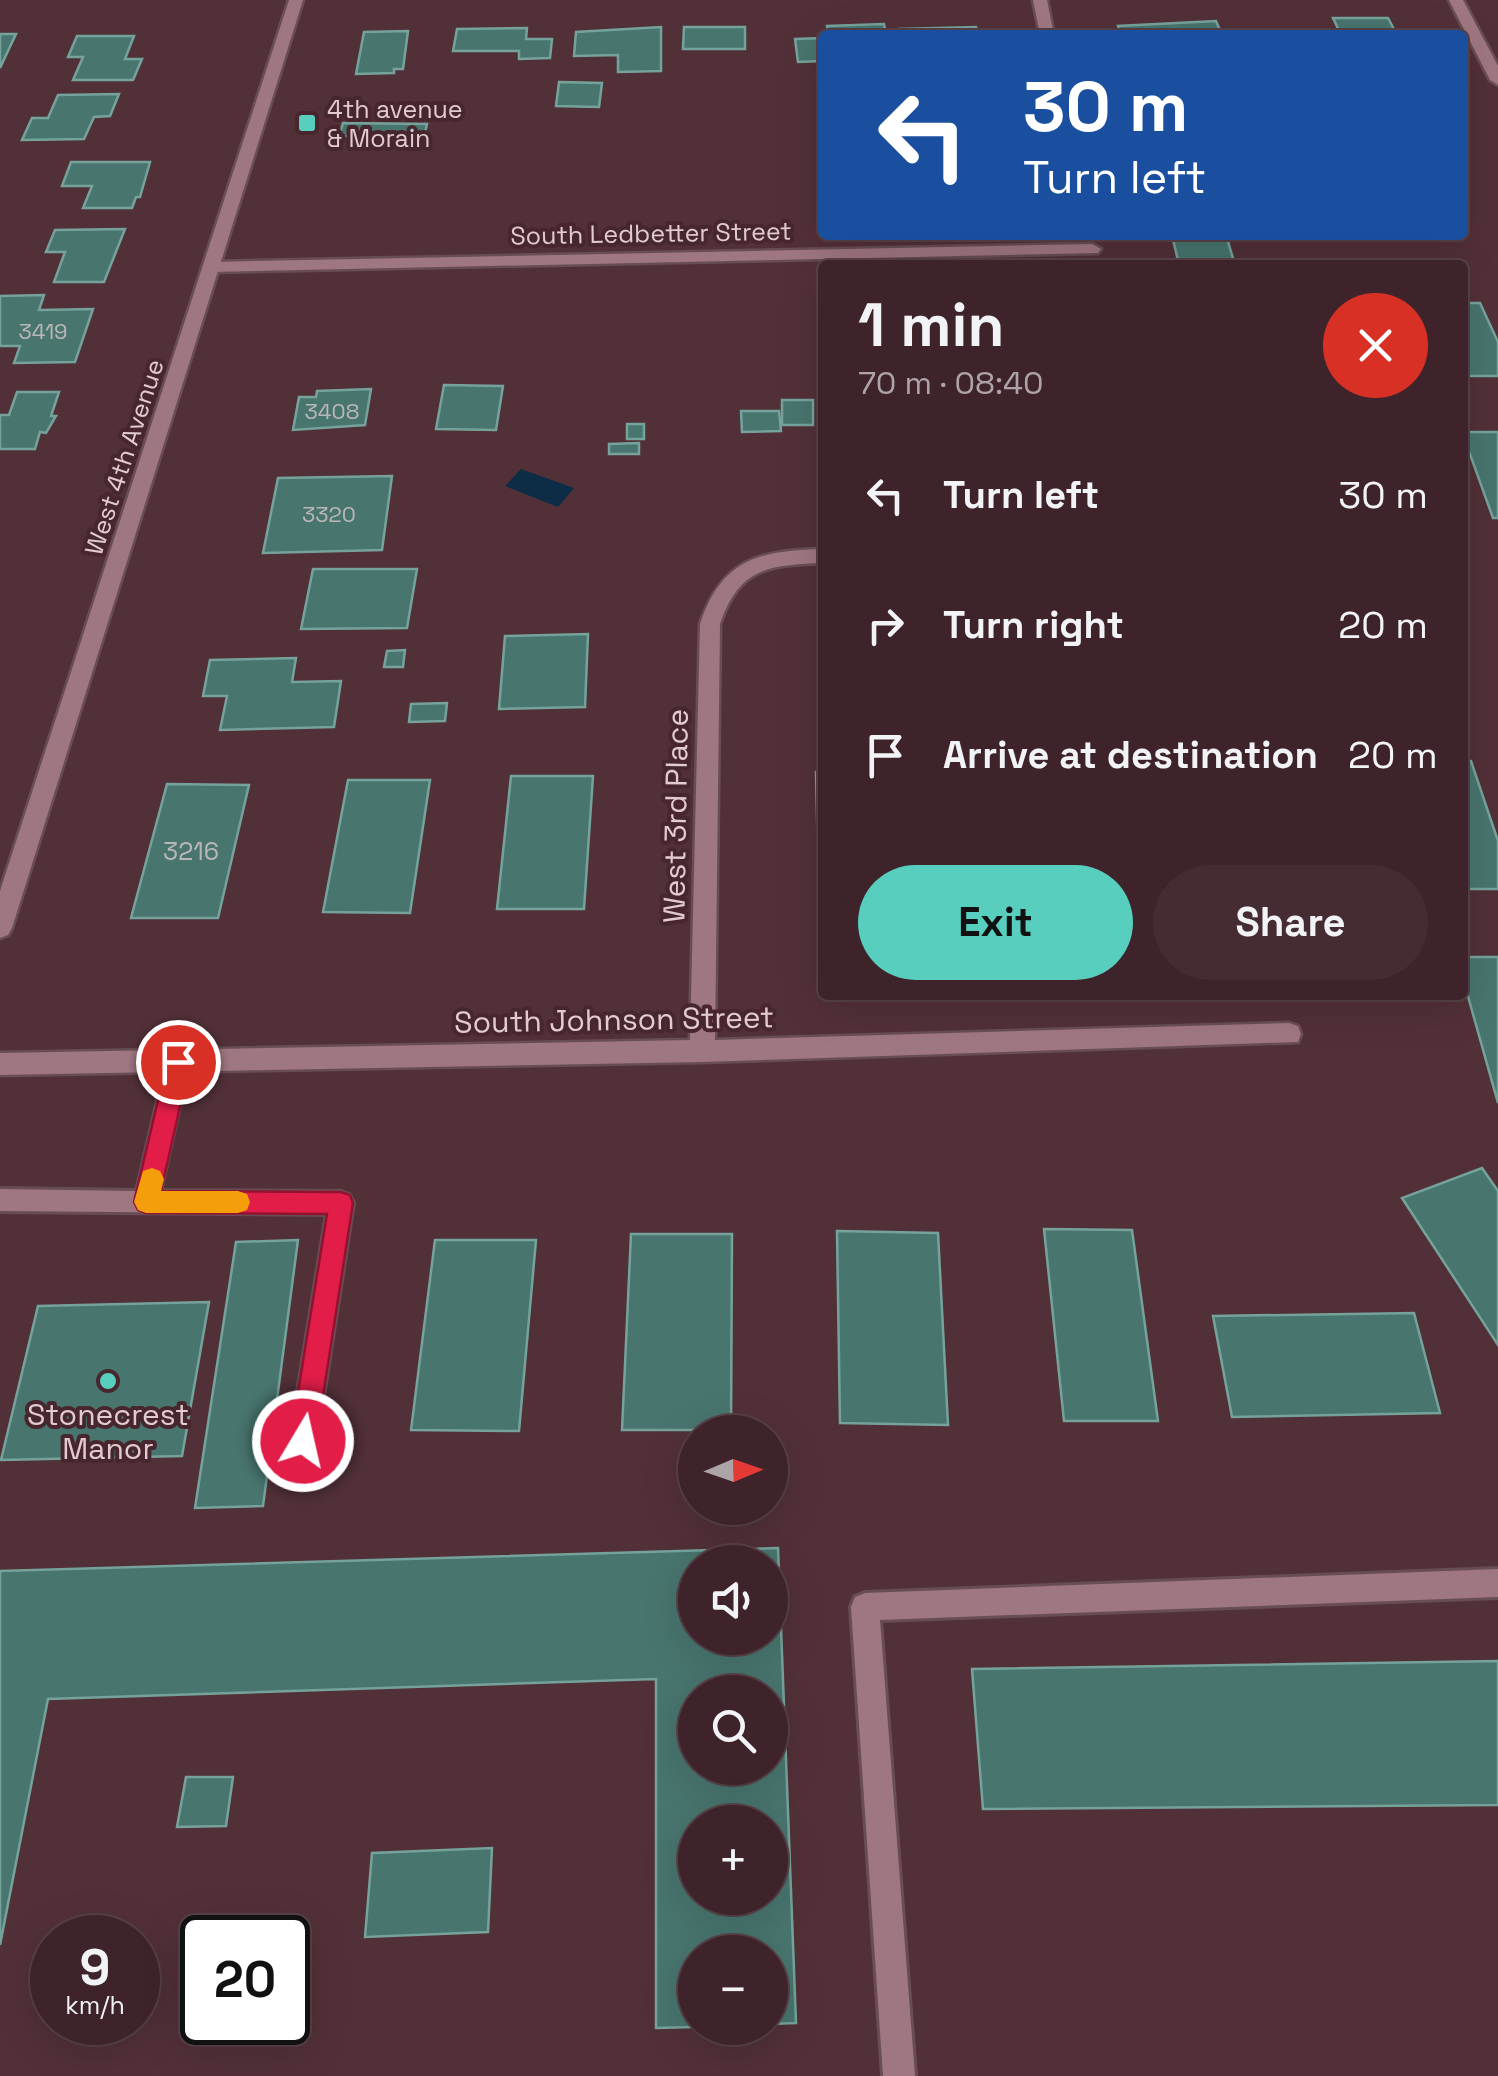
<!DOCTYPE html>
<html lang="en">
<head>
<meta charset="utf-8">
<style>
	body { margin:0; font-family:"Space Grotesk",sans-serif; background:#452c32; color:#f1f3f6; height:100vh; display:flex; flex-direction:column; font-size:38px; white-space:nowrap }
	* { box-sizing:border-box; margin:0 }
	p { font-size:32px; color:#ada4a8 }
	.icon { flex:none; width:55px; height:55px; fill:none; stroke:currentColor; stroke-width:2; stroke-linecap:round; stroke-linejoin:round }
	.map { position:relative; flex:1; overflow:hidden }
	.sheet { position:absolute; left:818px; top:260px; width:650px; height:740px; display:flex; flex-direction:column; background:#3e242a; border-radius:10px; box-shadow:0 10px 40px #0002,0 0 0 2px #574147 }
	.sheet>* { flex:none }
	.hud { position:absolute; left:818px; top:30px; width:650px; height:210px; border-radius:10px; box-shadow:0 10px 40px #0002,0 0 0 2px #574147; background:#1a4fa0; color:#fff; overflow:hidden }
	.needle { width:65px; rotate:88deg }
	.tools { position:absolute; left:678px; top:1415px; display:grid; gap:20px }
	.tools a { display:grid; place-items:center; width:110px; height:110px; border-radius:50%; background:#3e242a; box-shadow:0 10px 40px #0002,0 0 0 2px #574147; font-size:50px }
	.speed { position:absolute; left:30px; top:1915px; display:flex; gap:20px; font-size:50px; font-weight:700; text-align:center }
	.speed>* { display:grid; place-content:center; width:130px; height:130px; border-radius:50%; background:#3e242a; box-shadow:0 10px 40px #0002,0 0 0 2px #574147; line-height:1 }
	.speed small { font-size:25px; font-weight:400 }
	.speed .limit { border:5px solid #111; border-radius:15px; background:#fff; color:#111 }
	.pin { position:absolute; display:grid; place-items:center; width:85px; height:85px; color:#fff; margin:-42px; border:5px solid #fff; border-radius:50%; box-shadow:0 2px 10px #0007 }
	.me { position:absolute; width:110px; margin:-55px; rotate:9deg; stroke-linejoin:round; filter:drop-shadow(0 0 8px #0008) }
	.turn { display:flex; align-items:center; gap:35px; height:210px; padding:0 40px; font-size:45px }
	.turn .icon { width:130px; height:130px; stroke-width:2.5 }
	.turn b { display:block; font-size:70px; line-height:85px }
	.round { display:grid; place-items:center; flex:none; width:105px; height:105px; border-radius:52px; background:#452c32 }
	.overview { display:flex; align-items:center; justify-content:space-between; height:170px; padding:0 40px }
	h1 { font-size:60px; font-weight:700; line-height:75px }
	.primary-button { display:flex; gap:20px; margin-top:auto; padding:20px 40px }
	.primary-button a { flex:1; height:115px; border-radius:60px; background:#58cebf; color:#111; font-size:40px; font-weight:700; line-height:115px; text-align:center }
	.primary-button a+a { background:#452c32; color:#f1f3f6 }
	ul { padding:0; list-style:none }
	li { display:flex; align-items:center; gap:30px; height:130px; padding:0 40px }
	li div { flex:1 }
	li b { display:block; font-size:38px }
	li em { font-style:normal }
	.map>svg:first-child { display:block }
</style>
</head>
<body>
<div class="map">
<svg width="1498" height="2076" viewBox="0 0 1498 2076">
	<rect width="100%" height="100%" fill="#523038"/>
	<polygon fill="#0c2d45" points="521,469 574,488 558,507 505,486"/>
	<g fill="#48756e" stroke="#75a39b" stroke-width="2.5" fill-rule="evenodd">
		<polygon points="1333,18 1388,18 1396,33 1341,35"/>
		<polygon points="1216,21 1222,35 1121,35 1118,26"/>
		<polygon points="884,24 886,35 828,35 827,26"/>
		<polygon points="661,27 661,71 618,72 618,55 574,56 576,32"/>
		<polygon points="684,27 745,27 745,49 683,49"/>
		<polygon points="976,27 978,35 900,35 899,29"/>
		<polygon points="527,28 526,39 552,39 550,58 519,59 519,51 453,51 457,29"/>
		<polygon points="408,31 403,69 394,69 394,73 356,74 364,32"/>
		<polygon points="0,34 16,34 0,68"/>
		<polygon points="77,36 134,36 125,59 142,59 133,80 73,80 83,57 68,57"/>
		<polygon points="822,38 822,61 798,62 795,39"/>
		<polygon points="559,82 602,83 599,107 556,106"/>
		<polygon points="119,94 110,116 94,117 84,139 22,140 32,118 48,118 58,95"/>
		<polygon points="343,123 427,124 424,137 339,136"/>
		<polygon points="71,162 150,162 140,197 136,197 132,208 83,208 92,186 62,186"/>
		<polygon points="125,229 104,282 54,282 65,252 46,252 55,230"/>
		<polygon points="1172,235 1226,235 1235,265 1179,265"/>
		<polygon points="44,295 39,310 93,309 75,362 14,363 20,346 0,346 0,296"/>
		<polygon points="1462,303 1480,303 1498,342 1498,376 1462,376"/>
		<polygon points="444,385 503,386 496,430 436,429"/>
		<polygon points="371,389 365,425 293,430 299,397 316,397 317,391"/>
		<polygon points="17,392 59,392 51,416 56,416 46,433 40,432 35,449 0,449 0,415 9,415"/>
		<rect x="782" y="400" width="31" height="25"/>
		<polygon points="741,411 779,411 781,431 742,432"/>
		<rect x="627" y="424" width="17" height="15"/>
		<polygon points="1462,432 1498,432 1498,518 1493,518"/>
		<polygon points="639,443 639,454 609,454 609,444"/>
		<polygon points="392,476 382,550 263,553 278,478"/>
		<polygon points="313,569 417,569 407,628 301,629"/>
		<polygon points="588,634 585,707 499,709 505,636"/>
		<polygon points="405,650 403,667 384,667 387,651"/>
		<polygon points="296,658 292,682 341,681 334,727 220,730 227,696 203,696 210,660"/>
		<polygon points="447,703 445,721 409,722 411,704"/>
		<polygon points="1462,761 1471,761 1498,841 1498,889 1462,889"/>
		<polygon points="816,772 822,772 822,903 819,903"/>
		<polygon points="511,776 593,776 584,909 497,909"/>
		<polygon points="348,780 430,780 410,913 323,912"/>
		<polygon points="167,784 249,785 218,918 131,918"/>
		<polygon points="1462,957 1498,957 1498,1103 1462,975"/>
		<polygon points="1482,1168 1498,1191 1498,1345 1402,1198"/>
		<polygon points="1044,1229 1132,1230 1158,1421 1064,1421"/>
		<polygon points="837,1231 938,1233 948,1425 840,1423"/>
		<polygon points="631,1234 732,1234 731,1430 622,1430"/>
		<polygon points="298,1240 263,1506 195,1508 236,1242"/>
		<polygon points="435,1240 536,1240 519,1431 411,1430"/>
		<polygon points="209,1302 182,1456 1,1460 38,1306"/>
		<polygon points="1414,1313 1440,1413 1232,1417 1213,1316"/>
		<path d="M778,1548L796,2023L770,2024V1952H695V2027L656,2028V1679L48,1699L0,1945V1571ZM695,1562H770V1638H695ZM695,1692H770V1768H695ZM695,1822H770V1898H695Z"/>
		<polygon points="1498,1661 1498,1805 983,1809 972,1669"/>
		<polygon points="186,1777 233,1777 226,1826 177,1827"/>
		<polygon points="492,1848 488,1932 365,1937 372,1853"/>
	</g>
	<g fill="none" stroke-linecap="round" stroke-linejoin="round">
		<defs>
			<g id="lane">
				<polygon points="178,1052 186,1055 189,1062 160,1191 341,1192 349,1195 353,1203 316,1441 312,1450 303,1454 294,1450 290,1441 327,1214 0,1211 0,1189 137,1191 167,1062 170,1055"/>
				<polygon points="1498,1569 1498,1597 880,1620 915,2076 883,2076 851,1607 855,1597 865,1593"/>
			</g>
			<g id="street">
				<polygon points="1033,0 1047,0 1054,35 1040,35"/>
				<polygon points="1449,0 1463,0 1498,66 1498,85 1490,80"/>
				<polygon points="1092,244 1101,249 1098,253 211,272 202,267 211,262"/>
				<path d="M822,549V563C768,565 739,568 720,624L715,1040L1289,1023L1298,1026L1301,1034L1298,1042L702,1062L0,1075V1053L690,1040L700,624C722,559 758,551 822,549Z"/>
			</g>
			<polygon id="secondary" points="289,0 303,0 12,928 8,935 0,938 0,891"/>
		</defs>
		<use href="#lane" stroke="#694d55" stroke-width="6"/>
		<use href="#street" stroke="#694d55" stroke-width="5"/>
		<use href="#secondary" stroke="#694d55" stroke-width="5"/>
		<use href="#lane" fill="#9f7780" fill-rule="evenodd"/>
		<use href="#street" fill="#9f7780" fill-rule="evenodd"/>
		<use href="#secondary" fill="#9f7780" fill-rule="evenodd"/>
	</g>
	<polygon fill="#e11d48" stroke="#92132f" stroke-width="2.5" points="178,1052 187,1055 190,1062 161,1191 341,1192 350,1195 353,1203 316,1441 312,1450 303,1454 293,1450 290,1441 327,1214 146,1213 138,1210 134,1202 167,1062 170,1055"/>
	<polygon fill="#f59e0b" points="152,1168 160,1171 164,1179 161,1191 238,1191 247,1194 250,1202 247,1210 238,1213 146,1213 138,1210 134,1202 143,1171"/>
	<g fill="#58cebf" stroke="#47262e" stroke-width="4">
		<rect x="297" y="113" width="20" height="20" rx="5"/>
		<circle cx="108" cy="1381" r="10"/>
	</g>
	<g text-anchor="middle" stroke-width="8" stroke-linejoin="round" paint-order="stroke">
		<g font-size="22" fill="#bbb6b8">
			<text x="43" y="339">3419</text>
			<text x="332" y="419">3408</text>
			<text x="329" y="522">3320</text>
		</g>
		<g font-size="25" fill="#e1cbd0" stroke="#47262e" text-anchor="start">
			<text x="327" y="118">4th avenue<tspan x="327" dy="29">&amp; Morain</tspan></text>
		</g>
		<g font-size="25" fill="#e1cbd0" stroke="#47262e">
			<text transform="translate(651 233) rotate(-1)" y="9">South Ledbetter Street</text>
			<text transform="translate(124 457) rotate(-72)" y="9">West 4th Avenue</text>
		</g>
		<g font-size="25" fill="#bbb6b8">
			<text x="191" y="860">3216</text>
		</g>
		<g font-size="30" fill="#e1cbd0" stroke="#47262e">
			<text transform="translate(676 816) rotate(-89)" y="10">West 3rd Place</text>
			<text transform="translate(614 1020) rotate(-1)" y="10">South Johnson Street</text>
		</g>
		<g font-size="30" fill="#e1cbd0" stroke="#47262e">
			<text x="108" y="1425">Stonecrest<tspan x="108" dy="34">Manor</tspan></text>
		</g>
	</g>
</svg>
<div class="tools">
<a><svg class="needle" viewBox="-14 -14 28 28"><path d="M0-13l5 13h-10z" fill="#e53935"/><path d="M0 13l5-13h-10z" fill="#ada4a8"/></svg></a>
<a><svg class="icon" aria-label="sound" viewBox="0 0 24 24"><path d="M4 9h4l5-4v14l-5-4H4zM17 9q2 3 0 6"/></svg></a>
<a><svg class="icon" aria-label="search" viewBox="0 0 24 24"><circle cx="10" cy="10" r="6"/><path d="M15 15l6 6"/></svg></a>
<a>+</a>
<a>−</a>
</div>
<div class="speed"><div>9<small>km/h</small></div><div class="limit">20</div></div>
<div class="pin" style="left:178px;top:1062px;background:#d93025"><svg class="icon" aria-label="arrive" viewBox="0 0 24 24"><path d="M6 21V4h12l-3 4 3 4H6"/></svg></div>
<svg class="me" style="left:303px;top:1441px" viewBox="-20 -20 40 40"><circle r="17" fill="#e11d48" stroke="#fff" stroke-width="3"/><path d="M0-11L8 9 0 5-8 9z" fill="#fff"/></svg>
<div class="hud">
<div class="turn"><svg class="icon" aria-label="left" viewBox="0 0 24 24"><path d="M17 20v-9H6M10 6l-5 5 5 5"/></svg><div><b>30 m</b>Turn left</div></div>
</div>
<section class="sheet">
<div class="overview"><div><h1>1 min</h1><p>70 m · 08:40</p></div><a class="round" style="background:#d93025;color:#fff"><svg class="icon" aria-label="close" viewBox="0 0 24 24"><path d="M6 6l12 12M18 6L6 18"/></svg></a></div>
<ul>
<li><svg class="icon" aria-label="left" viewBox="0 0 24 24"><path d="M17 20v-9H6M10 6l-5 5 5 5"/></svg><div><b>Turn left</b></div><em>30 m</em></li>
<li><svg class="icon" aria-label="right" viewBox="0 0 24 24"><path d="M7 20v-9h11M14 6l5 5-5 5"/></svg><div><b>Turn right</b></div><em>20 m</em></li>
<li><svg class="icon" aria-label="arrive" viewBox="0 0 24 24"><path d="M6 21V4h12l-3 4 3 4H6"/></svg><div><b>Arrive at destination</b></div><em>20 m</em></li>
</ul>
<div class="primary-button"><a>Exit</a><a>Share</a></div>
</section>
</div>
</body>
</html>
